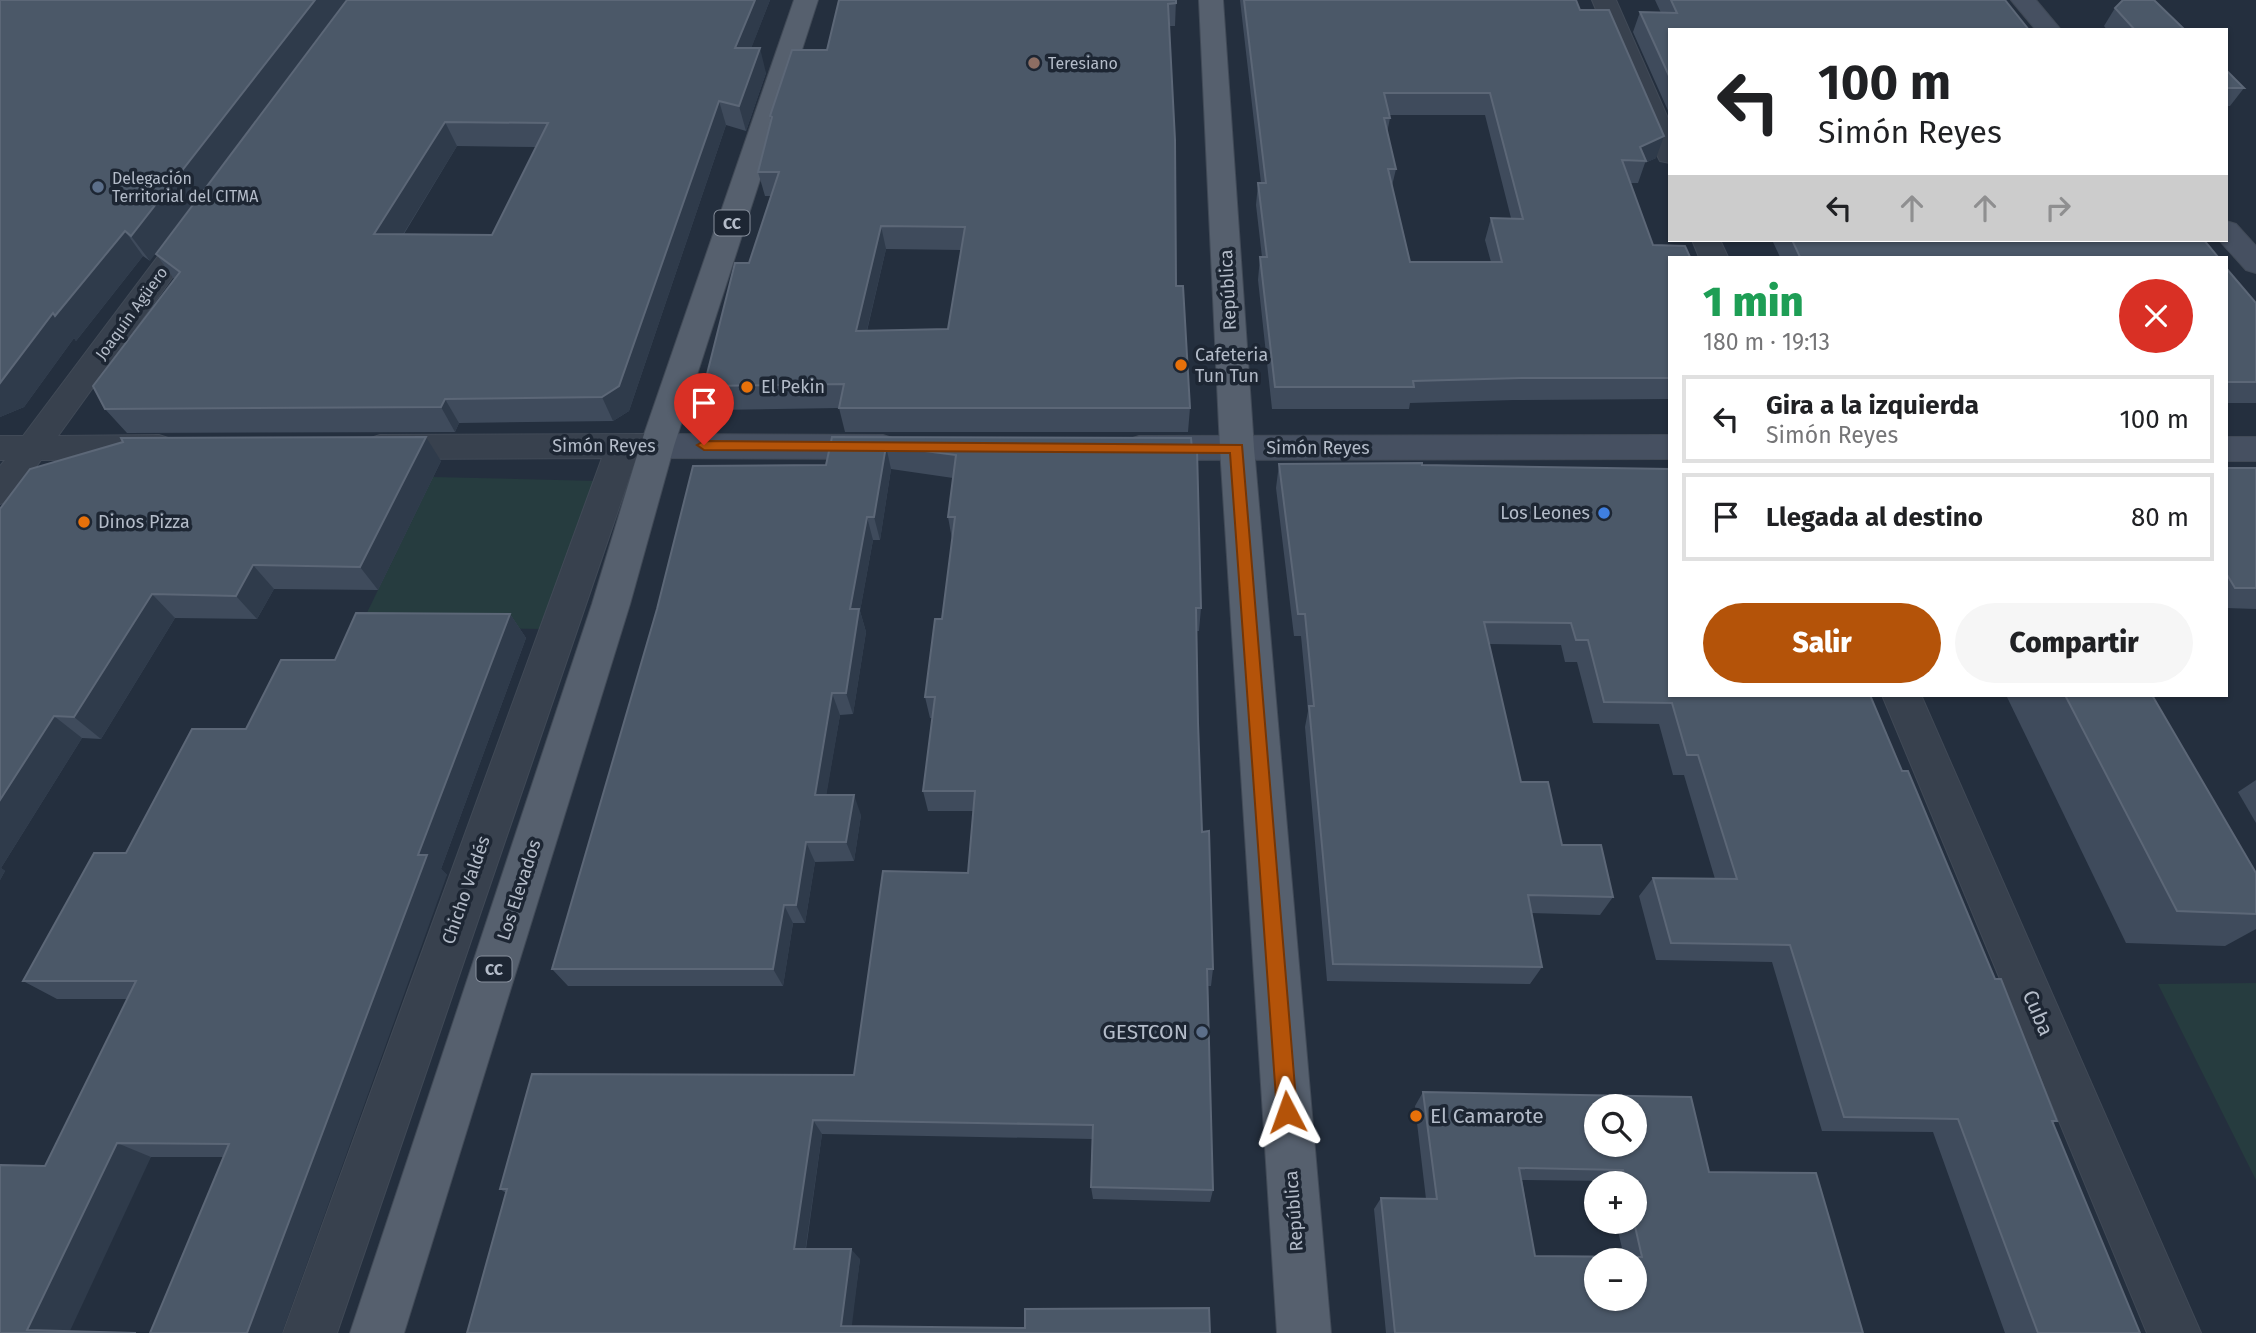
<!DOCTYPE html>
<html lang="es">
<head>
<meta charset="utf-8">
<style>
	body { margin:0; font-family:"Fira Sans",sans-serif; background:#f6f6f6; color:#202124; height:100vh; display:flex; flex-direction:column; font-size:26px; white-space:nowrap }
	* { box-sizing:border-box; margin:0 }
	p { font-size:23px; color:#757577 }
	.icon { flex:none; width:38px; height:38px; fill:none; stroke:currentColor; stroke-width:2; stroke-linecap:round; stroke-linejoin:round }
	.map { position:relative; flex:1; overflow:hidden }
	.panel { position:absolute; left:1668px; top:256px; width:560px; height:441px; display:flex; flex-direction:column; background:#fff; border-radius:0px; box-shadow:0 2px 5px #0004 }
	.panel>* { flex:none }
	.hud { position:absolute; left:1668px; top:28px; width:560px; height:214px; border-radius:0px; box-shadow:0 2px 5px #0004; background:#fff; color:#202124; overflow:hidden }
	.buttons { position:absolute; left:1584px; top:1094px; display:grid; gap:14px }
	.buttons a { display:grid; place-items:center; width:63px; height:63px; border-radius:50%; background:#fff; box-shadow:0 2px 5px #0004; font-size:35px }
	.pin { position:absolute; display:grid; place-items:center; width:60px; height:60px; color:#fff; margin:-72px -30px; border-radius:50% 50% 50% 0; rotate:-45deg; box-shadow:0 0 7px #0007 }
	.pin .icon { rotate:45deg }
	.me { position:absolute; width:77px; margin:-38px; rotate:356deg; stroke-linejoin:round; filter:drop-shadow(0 0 5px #0008) }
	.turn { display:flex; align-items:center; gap:24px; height:147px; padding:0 35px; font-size:32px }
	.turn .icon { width:91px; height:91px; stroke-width:2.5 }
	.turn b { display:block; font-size:49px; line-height:60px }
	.lanes { display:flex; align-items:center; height:66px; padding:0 35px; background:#0003; justify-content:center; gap:35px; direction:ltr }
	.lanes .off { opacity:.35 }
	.round { display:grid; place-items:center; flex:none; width:74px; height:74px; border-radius:37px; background:#f6f6f6 }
	.summary { display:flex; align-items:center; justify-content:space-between; height:119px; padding:0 35px }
	h1 { font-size:42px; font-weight:800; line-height:52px; color:#1e9e55 }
	.cta { display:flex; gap:14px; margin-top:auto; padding:14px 35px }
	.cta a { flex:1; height:80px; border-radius:42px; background:#b45309; color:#fff; font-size:28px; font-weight:800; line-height:80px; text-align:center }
	.cta a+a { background:#f6f6f6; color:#202124 }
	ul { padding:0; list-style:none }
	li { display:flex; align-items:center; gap:21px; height:88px; margin:0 14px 10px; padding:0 21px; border:4px solid #e0e0e0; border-radius:0px }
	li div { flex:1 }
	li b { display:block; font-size:26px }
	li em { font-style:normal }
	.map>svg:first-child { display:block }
</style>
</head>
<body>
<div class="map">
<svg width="2256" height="1333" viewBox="0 0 2256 1333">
	<rect width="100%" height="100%" fill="#242f3e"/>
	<g fill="#263c3f">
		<polygon points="433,477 598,481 544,629 360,627"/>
		<polygon points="2256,983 2256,1180 2158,984"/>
	</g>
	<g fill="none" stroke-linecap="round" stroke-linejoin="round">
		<defs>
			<g id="street">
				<polygon points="1592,0 1616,0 1670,123 1670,163 1660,161 1657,155"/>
				<polygon points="196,216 206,219 210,225 58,436 159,435 171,439 176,447 171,455 159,459 41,460 12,500 0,504 0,466 5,460 0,460 0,436 23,436 186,219"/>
				<polygon points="1692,240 1720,240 1728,257 1699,257"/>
				<polygon points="645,434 657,438 662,446 657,454 636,458 337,1333 283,1333 602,458 380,459 368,455 363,447 368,439 380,435"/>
				<polygon points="1882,695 1921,695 2201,1333 2147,1333"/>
			</g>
			<g id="secondary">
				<polygon points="2011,0 2036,0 2061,30 2036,30"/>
				<polygon points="2226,221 2236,224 2256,246 2256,273 2246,270 2219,240 2226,240"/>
				<polygon points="657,434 883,435 895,439 900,447 895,455 883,459 657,458 645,454 640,446 645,438"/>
				<polygon points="1670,435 1670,459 1139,460 1127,456 1122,448 1127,440 1139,436"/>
				<rect x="2226" y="437" width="30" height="24"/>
			</g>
			<g id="primary">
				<polygon points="794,0 818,0 674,446 630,604 404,1333 350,1333 592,604 640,446"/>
				<polygon points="1199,0 1223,0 1254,448 1331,1333 1277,1333 1220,448"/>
			</g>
		</defs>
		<use href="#street" stroke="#414a57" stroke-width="2"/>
		<use href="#secondary" stroke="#414a57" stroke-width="2"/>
		<use href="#primary" stroke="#414a57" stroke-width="2"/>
		<use href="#street" fill="#38414e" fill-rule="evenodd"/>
		<use href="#secondary" fill="#465061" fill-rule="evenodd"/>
		<use href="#primary" fill="#56606e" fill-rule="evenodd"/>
	</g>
	<g fill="#3f4b5c" fill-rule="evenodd">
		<polygon points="0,0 150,261 143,256 76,341 74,338 24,407 0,417"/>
		<path d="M347,0H770L751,48L766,73L746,131L726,125L629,411L613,421L459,423L455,432L127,433L105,409L174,279L156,254ZM457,146L536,147L492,235L404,234Z"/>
		<path d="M1176,0L1175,26H1169L1176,286L1190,408L1188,432H845L839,408L713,410L704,386L749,263L771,196H765L758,172L771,121L770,116L827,50ZM886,249L961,250L948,329L867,331Z"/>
		<path d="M1240,0H1576L1580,10L1656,158L1645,163L1638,183H1630L1653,245L1670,257V399L1514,400L1410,403L1409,409H1272L1258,280L1260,257H1262L1256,205L1258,183H1261ZM1389,115H1485L1511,218H1491L1485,240L1491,262H1410L1392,186L1396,169L1387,133L1390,118Z"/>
		<polygon points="1655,0 2005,0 1670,30 1670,115 1633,32 1640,12 1661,13"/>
		<polygon points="2115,8 2185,30 2107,30 2104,26"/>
		<polygon points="2226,70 2244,88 2230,106 2226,106"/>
		<polygon points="1772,240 2204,240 2218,257 1780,257"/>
		<polygon points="2226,268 2256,303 2256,403 2226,403"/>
		<polygon points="832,437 1191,438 1201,608 1199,631 1196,631 1198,723 1202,832 1213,969 1211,986 1208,986 1213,1190 1210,1202 1093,1199 1091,1187 1092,1139 822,1134 806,1249 860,1259 851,1326 1210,1333 467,1333 506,1193 500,1189 854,1075 968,873 973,811 928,811 923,791 932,718 930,718 925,697 942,619 952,539 948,517 953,478 891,469 880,540 873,540 860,611 866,632 853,714 840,715 826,795 861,815 854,861 815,862 805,923 793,923 783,986 568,986 552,969 826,465"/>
		<polygon points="441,461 378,590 274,589 257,619 175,618 101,739 82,738 1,868 5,871 0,880 0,509"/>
		<polygon points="1279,464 1422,465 1670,695 1902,771 1995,979 2057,1121 2053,1123 2140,1333 2005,1333 1933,1132 1822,1131 1772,962 1656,960 1639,896 1653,878 1715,879 1684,775 1673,775 1659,724 1593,723 1577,662 1565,662 1561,645 1489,644 1521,782 1562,845 1613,897 1600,915 1531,913 1542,967 1530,984 1327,981 1305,727 1308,711 1301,636 1294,636 1276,488"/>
		<polygon points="2226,468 2256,468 2256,609 2226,608"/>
		<polygon points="510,614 526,638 441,869 447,875 223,1157 151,1157 0,1333 45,1166 128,999 57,999 23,981 126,853 246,729 335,660"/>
		<polygon points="2006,695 2152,695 2256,873 2256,929 2225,946 2126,943"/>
		<polygon points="2256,780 2256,823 2238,792"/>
		<path d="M1423,1092L1709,1172L1863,1333H1386L1374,1209L1381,1198L1426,1199L1415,1106ZM1522,1180L1608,1181V1183H1634V1222H1616L1624,1257L1535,1256Z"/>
	</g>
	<g fill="#2f3b4b">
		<polygon points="315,0 346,0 150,261 131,236"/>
		<polygon points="755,0 770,0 742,72 735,48"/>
		<polygon points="760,48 766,73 746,131 739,106"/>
		<polygon points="719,101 726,125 629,411 613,421 602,397"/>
		<polygon points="445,122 457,146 388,259 374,234"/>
		<polygon points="1664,136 1656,158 1645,163 1646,161 1640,147"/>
		<polygon points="881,226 886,249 861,355 856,331"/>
		<polygon points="125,231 143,256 76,341 74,338 24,407 0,417 0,383 53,313"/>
		<polygon points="445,399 459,423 455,432 441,407"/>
		<polygon points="426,437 441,461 378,590 360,567"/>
		<polygon points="886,446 891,469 880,540 874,517"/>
		<polygon points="867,517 873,540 860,611 866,632 853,714 846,693 850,609"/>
		<polygon points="253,565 274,589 257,619 236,596"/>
		<polygon points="152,594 175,618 101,739 74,717"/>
		<polygon points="510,614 526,638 441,869 447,875 282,1333 247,1333 418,855"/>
		<polygon points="832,693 840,715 823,815 815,795"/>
		<polygon points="54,716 82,738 1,868 5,871 0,880 0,800"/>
		<polygon points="854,795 861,815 854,861 846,842"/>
		<polygon points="806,842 815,862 805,923 796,905"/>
		<polygon points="784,905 793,923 783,986 773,969"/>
		<polygon points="813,1120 822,1134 804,1259 794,1249"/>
		<polygon points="117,1143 151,1157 69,1333 27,1330"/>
		<polygon points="851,1249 860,1259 851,1333 841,1326"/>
	</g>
	<g fill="#4b5868" stroke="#5c6777" stroke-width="2" fill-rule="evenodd">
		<polygon points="0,0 315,0 131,236 125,231 55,316 53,313 0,383"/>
		<path d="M347,0H755L735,48H760L739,106L719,101L619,386L602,397L445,399L441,407L105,409L93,386L180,272L156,254ZM445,122L548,123L492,235L374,234Z"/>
		<path d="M839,0H1176V3L1168,4L1175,140L1176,286H1183L1190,408H839L844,384L704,386L735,263H749L779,172H758L772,117L770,116L792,50H827ZM881,226L965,227L948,329L856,331Z"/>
		<path d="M1244,0H1576L1580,10H1609L1664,136L1640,147L1646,161L1622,160L1653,245L1685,246L1690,257H1670V378H1521L1413,381L1414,387H1275L1260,257H1267L1258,183H1266ZM1384,93H1490L1523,219L1491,218L1502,262H1410L1388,169H1396L1384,118H1390Z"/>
		<polygon points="1671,0 2005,0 2029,30 1670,30 1670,78 1640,12 1677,13"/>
		<polygon points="2123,0 2154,0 2185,30 2135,30 2115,8"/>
		<polygon points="2226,70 2244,88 2226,88"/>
		<polygon points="1792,240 2204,240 2218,257 1800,257"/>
		<polygon points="2226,268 2256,303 2256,382 2226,382"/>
		<polygon points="426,437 360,567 253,565 236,596 152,594 74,717 54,716 0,800 0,509 30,469 123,442 121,438"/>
		<polygon points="832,437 1191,438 1192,449 1197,449 1201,608 1196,608 1198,723 1202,832 1209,831 1213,969 1207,969 1213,1190 1091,1187 1093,1125 813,1120 794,1249 851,1249 841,1326 1025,1328 1025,1309 1209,1308 1210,1333 467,1333 507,1189 500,1189 532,1074 854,1075 883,871 968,873 975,791 923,791 935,697 925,697 935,619 942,619 955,517 948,517 956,455 886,446 874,517 867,517 850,609 859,609 846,693 832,693 815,795 854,795 846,842 806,842 796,905 784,905 773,969 552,969 657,609 693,466 826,465"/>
		<polygon points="1422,463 1422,465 1670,469 1670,695 1870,695 1902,771 1908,771 1995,979 2001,979 2057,1121 2052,1121 2140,1333 2038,1333 1958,1119 1844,1117 1790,945 1671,943 1653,878 1737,879 1698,755 1687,755 1672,703 1604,702 1588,640 1576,640 1571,623 1484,622 1521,782 1548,782 1562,845 1601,845 1613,897 1528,895 1542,967 1333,964 1309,706 1314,706 1305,614 1298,614 1279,464"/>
		<polygon points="2226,468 2256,468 2256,588 2235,588 2226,573"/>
		<polygon points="356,613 510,614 418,855 427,855 247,1333 150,1333 229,1144 117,1143 27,1330 136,1333 0,1333 0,1165 45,1166 136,981 23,981 94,853 126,853 192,729 246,729 281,660 335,660"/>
		<polygon points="2065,695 2152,695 2256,873 2256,914 2177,911"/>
		<path d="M1423,1092L1691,1097L1709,1172L1816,1173L1863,1333H1395L1381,1198L1437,1199ZM1596,1106H1634V1144H1596ZM1519,1168L1623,1170L1626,1183H1634V1222L1642,1257L1535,1256ZM1596,1260H1634V1298H1596Z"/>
	</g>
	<polygon fill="#b45309" stroke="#753606" stroke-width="2" points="704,441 1242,445 1297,1112 1294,1119 1287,1122 1280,1119 1277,1112 1230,453 704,450 697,445"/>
	<circle fill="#8d6e63" stroke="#1d2633" stroke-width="2.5" cx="1034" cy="63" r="7"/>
	<g fill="#5c6f8a" stroke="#1d2633" stroke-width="2.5">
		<circle cx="98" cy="187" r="7"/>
		<circle cx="1202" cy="1032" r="7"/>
	</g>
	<g fill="#e8710a" stroke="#1d2633" stroke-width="2.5">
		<circle cx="1181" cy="365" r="7"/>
		<circle cx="747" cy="387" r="7"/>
		<circle cx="84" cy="522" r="7"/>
		<circle cx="1416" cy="1116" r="7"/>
	</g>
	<circle fill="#3f7fe0" stroke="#1d2633" stroke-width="2.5" cx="1604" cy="513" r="7"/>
	<g text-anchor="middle" stroke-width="7" stroke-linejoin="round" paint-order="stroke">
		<g font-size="16" fill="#b4bcc9" stroke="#1d2633" text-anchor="start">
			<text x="1048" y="69">Teresiano</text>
			<text x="112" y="184">Delegación<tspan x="112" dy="18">Territorial del CITMA</tspan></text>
		</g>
		<g fill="#1d2633" stroke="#878f9c" stroke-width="2">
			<rect x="714.5" y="210.5" width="35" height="25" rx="5"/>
			<rect x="476.5" y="956.5" width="35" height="25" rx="5"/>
		</g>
		<g font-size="16" font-weight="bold" fill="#b4bcc9">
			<text x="732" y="229">CC</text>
			<text x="494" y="975">CC</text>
		</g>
		<g font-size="16" fill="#b4bcc9" stroke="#1d2633">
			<text transform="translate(131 313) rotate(-54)" y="6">Joaquín Agüero</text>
		</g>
		<g font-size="18" fill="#b4bcc9" stroke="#1d2633">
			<text transform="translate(1228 290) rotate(-93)" y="6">República</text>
			<text x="604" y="452">Simón Reyes</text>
			<text x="1318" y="454">Simón Reyes</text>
			<text transform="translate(466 890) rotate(-71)" y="6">Chicho Valdés</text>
			<text transform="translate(519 890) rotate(-72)" y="6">Los Elevados</text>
			<text transform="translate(1294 1211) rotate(-94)" y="6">República</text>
		</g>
		<g font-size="18" fill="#b4bcc9" stroke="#1d2633" text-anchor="start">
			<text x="1195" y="361">Cafeteria<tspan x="1195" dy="21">Tun Tun</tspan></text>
			<text x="761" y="393">El Pekin</text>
			<text x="1590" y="519" text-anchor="end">Los Leones</text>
			<text x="98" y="528">Dinos Pizza</text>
		</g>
		<g font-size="21" fill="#b4bcc9" stroke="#1d2633">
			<text transform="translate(2038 1013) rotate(67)" y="7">Cuba</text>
		</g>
		<g font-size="21" fill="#b4bcc9" stroke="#1d2633" text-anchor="end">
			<text x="1188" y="1039">GESTCON</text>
			<text x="1430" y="1123" text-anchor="start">El Camarote</text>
		</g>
	</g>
</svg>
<div class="buttons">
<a><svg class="icon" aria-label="search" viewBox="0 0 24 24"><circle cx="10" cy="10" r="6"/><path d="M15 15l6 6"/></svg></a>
<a>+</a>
<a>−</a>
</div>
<div class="pin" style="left:704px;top:445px;background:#d93025"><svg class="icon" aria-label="arrive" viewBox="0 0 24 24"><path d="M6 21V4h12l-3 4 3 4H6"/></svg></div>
<svg class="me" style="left:1287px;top:1112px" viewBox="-20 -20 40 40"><path d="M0-17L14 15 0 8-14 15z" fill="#b45309" stroke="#fff" stroke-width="4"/></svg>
<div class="hud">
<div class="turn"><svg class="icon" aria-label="left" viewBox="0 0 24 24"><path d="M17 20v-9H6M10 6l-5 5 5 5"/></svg><div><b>100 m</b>Simón Reyes</div></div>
<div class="lanes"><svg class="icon" aria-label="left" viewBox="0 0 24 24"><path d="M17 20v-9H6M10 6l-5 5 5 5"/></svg><svg class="icon off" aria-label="ahead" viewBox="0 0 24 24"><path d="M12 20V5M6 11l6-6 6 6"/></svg><svg class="icon off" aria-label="ahead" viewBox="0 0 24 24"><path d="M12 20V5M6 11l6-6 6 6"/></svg><svg class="icon off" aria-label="right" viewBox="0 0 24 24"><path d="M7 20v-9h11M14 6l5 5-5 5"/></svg></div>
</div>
<section class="panel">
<div class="summary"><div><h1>1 min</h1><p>180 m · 19:13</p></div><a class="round" style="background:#d93025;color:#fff"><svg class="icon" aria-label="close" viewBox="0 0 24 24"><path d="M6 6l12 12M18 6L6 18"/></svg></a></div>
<ul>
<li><svg class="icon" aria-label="left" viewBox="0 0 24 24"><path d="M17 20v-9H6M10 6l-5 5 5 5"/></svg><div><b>Gira a la izquierda</b><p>Simón Reyes</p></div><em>100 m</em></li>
<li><svg class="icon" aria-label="arrive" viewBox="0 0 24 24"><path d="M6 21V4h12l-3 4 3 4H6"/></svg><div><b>Llegada al destino</b></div><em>80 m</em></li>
</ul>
<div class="cta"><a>Salir</a><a>Compartir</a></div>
</section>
</div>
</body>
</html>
